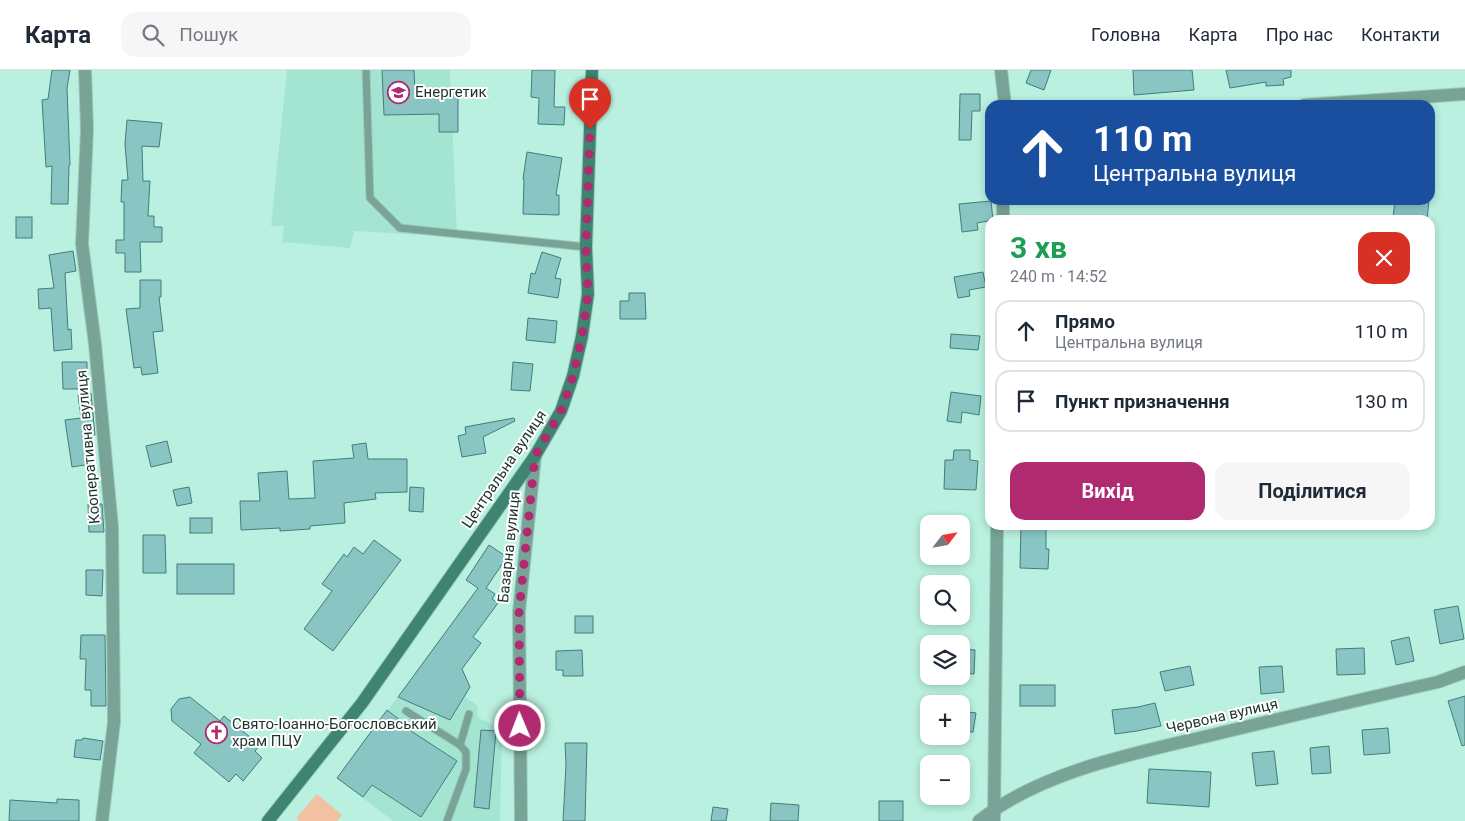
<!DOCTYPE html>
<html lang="uk">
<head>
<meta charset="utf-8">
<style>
	body { margin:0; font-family:Roboto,sans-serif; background:#f6f6f7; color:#1f2937; height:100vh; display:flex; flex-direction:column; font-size:19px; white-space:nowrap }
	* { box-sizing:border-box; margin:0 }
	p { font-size:16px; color:#747a83 }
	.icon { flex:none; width:28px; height:28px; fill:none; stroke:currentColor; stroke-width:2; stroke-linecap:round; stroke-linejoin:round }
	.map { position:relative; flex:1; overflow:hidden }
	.sheet { position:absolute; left:985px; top:145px; width:450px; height:315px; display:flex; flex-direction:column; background:#fff; border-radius:15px; box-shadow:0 2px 8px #0003 }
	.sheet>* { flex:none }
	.banner { position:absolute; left:985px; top:30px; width:450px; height:105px; border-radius:15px; box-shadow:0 2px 8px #0003; background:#1a4fa0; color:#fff; overflow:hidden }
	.needle { width:32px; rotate:59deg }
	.buttons { position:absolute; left:920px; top:445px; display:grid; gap:10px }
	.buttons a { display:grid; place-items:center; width:50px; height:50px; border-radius:10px; background:#fff; box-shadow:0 2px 8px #0003; font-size:25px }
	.pin { position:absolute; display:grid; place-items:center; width:42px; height:42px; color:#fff; margin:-51px -21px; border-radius:50% 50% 50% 0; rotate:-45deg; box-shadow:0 0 5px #0007 }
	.pin .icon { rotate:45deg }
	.me { position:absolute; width:55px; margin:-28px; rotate:359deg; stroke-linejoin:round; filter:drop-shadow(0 0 4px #0008) }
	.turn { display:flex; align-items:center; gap:18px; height:105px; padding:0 25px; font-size:22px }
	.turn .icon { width:65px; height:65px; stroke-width:2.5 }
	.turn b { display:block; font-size:35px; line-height:42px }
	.round { display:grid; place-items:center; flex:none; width:52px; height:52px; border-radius:15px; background:#f6f6f7 }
	.head { display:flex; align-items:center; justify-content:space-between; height:85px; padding:0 25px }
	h1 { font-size:30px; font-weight:700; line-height:38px; color:#1e9e55 }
	.cta { display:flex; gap:10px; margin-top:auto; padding:10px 25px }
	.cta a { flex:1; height:58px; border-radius:15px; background:#b02a70; color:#fff; font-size:20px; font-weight:700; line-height:58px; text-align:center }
	.cta a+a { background:#f6f6f7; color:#1f2937 }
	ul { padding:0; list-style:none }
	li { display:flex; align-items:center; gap:15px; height:62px; margin:0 10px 8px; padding:0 15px; border:2px solid #e0e1e3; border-radius:15px }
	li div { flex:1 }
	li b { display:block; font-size:19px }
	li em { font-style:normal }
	header { display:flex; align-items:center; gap:30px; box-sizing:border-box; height:70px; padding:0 25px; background:#fff; border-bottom:1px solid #e0e1e3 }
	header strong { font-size:24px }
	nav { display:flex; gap:28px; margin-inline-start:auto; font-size:18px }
	.search { width:350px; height:45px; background:#f6f6f7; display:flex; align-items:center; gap:12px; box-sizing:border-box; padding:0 18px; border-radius:15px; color:#747a83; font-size:19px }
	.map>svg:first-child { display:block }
</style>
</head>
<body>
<header>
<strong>Карта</strong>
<div class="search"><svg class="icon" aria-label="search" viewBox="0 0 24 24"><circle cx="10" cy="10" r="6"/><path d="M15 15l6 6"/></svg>Пошук</div>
<nav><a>Головна</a><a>Карта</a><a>Про нас</a><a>Контакти</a></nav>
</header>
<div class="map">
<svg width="1465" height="751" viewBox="0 0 1465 751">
	<rect width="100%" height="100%" fill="#b9f0df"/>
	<g fill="#a4e5d1">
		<polygon points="287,0 450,0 457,167 354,161 350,178 282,172 284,156 271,156"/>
		<polygon points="398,627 450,650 465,627 478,636 477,647 502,660 500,751 393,751 337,708"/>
	</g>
	<polygon fill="#f1c1a2" points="317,724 342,745 337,751 299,751 296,748"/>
	<g fill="#89c5c3" stroke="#427d7b">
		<polygon points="52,0 70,0 67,18 70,95 69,95 68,134 51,134 52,96 46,97 42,30 48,29"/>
		<polygon points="382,0 414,0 415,21 458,21 458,62 439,62 439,44 384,45"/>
		<polygon points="532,0 555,0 554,37 565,37 564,55 538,54 539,28 531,27"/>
		<polygon points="1031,0 1051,0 1044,20 1026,13"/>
		<polygon points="1133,0 1192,0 1194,20 1134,25"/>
		<polygon points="1226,0 1291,0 1291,7 1283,9 1284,15 1266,16 1266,12 1230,18"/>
		<polygon points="960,24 980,24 980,41 972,41 971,70 959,70"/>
		<polygon points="127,50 162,53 159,77 142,76 143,111 150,111 148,146 154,146 154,157 162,157 162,172 140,172 141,202 125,202 125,183 116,183 116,170 124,170 124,132 121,132 122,110 128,110 125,74"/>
		<polygon points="527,82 562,88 556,125 559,125 559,145 523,144 524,109 523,109"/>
		<polygon points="1395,130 1429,130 1427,150 1393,148"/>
		<polygon points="991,131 993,150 977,153 978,160 962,162 959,134"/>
		<rect x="16" y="147" width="16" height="21"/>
		<polygon points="73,181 76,201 65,203 68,260 71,259 72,279 54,281 51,238 39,239 38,219 54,218 49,185"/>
		<polygon points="542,182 561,188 555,208 561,209 558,228 528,223 531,203 535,204"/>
		<polygon points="983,202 986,217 969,220 970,226 958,228 954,207"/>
		<polygon points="140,210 161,210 161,227 159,227 163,261 153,262 158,303 142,305 141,297 134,298 126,239 140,238"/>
		<polygon points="629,223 645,223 646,249 620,249 620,231 629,231"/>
		<polygon points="528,248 557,251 555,273 526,270"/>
		<polygon points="951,264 980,266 978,280 950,278"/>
		<polygon points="62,292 87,292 87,319 63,319"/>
		<polygon points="513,292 533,294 530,321 511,320"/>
		<polygon points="951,322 981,326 979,345 962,342 961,353 947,351"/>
		<polygon points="91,323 95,365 88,366 91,394 72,397 65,350 81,348 78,325"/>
		<polygon points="514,348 515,351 483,367 486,383 462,387 458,366 466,364 465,357"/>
		<polygon points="167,371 172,392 151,397 146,376"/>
		<polygon points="366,373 368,389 407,389 407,422 375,423 376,429 344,433 345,453 310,456 310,459 280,461 280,458 241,460 240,431 260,431 258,403 287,401 289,429 315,428 313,391 354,388 352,375"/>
		<polygon points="954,380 970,380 970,390 978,391 976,420 944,419 945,390 953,390"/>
		<polygon points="189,417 192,433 177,436 173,420"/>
		<polygon points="410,417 424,418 423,442 409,441"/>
		<polygon points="88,434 102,434 104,462 89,462"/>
		<rect x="190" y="448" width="22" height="15"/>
		<polygon points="1021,455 1046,455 1046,479 1049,479 1048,499 1020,498"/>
		<polygon points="143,465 165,465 166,503 143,503"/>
		<polygon points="374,470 401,490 333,581 304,559 332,521 322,514 344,484 347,487 354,477 363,484"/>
		<polygon points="489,475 507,487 486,518 495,524 492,529 498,533 473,567 481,573 462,599 470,617 450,650 398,627 478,518 466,510"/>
		<rect x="177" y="494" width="57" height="30"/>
		<polygon points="86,500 103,500 102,526 86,525"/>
		<polygon points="1458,536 1464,569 1440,574 1434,540"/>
		<rect x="575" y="546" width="18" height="17"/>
		<polygon points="81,565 105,565 106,636 91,636 91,620 85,620 86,589 80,589"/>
		<polygon points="1409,567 1414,591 1396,595 1391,571"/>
		<polygon points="1364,578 1365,604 1337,605 1336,579"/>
		<polygon points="961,579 975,580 974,604 961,603"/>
		<polygon points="582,580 583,606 563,606 563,600 556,600 556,581"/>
		<polygon points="1190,596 1194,615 1165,621 1160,602"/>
		<polygon points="1282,596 1284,622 1261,624 1259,597"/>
		<rect x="1020" y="615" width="35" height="21"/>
		<polygon points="1465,626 1465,675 1462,676 1448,631"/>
		<polygon points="190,627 220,651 224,646 260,675 255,681 262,688 243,711 236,704 229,712 194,683 201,674 172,651 171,639 179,629"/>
		<polygon points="1155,633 1161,656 1137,661 1115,664 1112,640 1138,637"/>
		<polygon points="387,640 413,660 411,661 457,691 421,747 372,715 363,727 337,708"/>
		<polygon points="961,641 976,643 973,662 961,661"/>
		<polygon points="1388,658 1390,683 1364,685 1362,660"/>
		<polygon points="481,660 496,661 489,739 474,737"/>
		<polygon points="83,668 103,671 100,690 74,687 76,670 82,670"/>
		<polygon points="565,673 587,673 585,751 563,751 566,695"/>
		<polygon points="1329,676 1331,703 1312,704 1310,678"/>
		<polygon points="1274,681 1278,714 1256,716 1252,683"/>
		<polygon points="1149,699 1211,702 1209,737 1147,733"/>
		<polygon points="57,729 79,730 79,751 9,751 10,730 57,733"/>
		<rect x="879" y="731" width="24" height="20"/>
		<polygon points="771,733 799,735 798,751 770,751"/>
		<polygon points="713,737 728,739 726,751 711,751"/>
	</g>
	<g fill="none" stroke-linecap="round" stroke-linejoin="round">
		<defs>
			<g id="service">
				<polyline points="366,0 370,128 400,158 586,177"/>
				<polyline points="406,641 460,675 466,682 466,699 447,751"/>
				<polyline points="460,675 469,644"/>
			</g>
			<g id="minor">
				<polyline points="85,0 87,59 82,174 95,274 112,457 114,652 102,751"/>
				<polyline points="1001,0 1005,35"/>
				<polyline points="1304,35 1465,24"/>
				<polyline points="1003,150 1003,130"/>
				<polyline points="521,751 519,542 535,386"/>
				<path d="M979,751C1041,701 1136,683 1212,665C1287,647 1362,629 1438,612L1465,602"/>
				<polyline points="994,751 997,455"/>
			</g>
			<polyline id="secondary" points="268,751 362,633 535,386 561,341 573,306 582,266 588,224 586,177 592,0"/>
		</defs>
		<use href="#service" stroke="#9acabb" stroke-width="9"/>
		<use href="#minor" stroke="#9acabb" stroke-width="14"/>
		<use href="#secondary" stroke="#9acabb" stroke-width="14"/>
		<use href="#service" stroke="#78a396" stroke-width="7"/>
		<use href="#minor" stroke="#78a396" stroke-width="12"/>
		<use href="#secondary" stroke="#3f8371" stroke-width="12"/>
	</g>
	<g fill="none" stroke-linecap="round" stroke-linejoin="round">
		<polyline stroke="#b02a70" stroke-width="9" stroke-dasharray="0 16.2" points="520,656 519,542 535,386 561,341 573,306 582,266 588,224 586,177 590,59"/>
	</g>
	<defs>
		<symbol id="school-ring" viewBox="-11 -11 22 22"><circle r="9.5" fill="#fff" stroke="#b02a70" stroke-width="1.5"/><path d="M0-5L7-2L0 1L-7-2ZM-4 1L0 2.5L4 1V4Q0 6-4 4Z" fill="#b02a70"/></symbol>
		<symbol id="church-ring" viewBox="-11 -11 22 22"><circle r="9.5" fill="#fff" stroke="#b02a70" stroke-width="1.5"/><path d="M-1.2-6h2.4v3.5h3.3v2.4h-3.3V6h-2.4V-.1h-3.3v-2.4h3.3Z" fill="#b02a70"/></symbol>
	</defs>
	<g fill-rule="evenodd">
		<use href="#school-ring" x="386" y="10" width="25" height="25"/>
		<use href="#church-ring" x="204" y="650" width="25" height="25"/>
	</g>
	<g text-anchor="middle" stroke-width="4" stroke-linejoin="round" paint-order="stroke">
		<g font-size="15" fill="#1d332d" stroke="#fff" text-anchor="start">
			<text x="415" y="27">Енергетик</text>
			<text x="232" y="659">Свято-Іоанно-Богословський<tspan x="232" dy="17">храм ПЦУ</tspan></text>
		</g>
		<g font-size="15" fill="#1d332d" stroke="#fff">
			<text transform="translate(88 377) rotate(-95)" y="5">Кооперативна вулиця</text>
			<text transform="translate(504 399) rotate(-56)" y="5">Центральна вулиця</text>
			<text transform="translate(509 477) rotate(-84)" y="5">Базарна вулиця</text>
			<text transform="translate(1222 646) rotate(-13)" y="5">Червона вулиця</text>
		</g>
	</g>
</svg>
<div class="buttons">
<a><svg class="needle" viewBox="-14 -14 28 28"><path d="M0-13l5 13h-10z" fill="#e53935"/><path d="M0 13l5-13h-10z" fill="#747a83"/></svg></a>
<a><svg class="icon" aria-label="search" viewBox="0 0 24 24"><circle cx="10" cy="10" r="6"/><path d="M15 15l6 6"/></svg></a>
<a><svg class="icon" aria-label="layers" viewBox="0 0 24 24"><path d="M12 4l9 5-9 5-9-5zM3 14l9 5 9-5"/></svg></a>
<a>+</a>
<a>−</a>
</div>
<div class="pin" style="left:590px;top:59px;background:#d93025"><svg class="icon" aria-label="arrive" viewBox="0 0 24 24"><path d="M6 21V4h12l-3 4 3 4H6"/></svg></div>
<svg class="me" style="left:520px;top:656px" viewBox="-20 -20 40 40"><circle r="17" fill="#b02a70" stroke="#fff" stroke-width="3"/><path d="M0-11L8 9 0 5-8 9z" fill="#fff"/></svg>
<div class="banner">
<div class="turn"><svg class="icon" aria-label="ahead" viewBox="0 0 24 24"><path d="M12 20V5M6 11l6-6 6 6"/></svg><div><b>110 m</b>Центральна вулиця</div></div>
</div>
<section class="sheet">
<div class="head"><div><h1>3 хв</h1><p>240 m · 14:52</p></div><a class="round" style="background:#d93025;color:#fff"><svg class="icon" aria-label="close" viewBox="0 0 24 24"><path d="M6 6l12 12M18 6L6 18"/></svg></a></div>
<ul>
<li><svg class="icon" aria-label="ahead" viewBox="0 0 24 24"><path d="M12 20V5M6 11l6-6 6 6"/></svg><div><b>Прямо</b><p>Центральна вулиця</p></div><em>110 m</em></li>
<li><svg class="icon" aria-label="arrive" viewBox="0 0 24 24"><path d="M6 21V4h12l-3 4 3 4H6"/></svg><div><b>Пункт призначення</b></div><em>130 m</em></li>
</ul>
<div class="cta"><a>Вихід</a><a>Поділитися</a></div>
</section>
</div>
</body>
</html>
